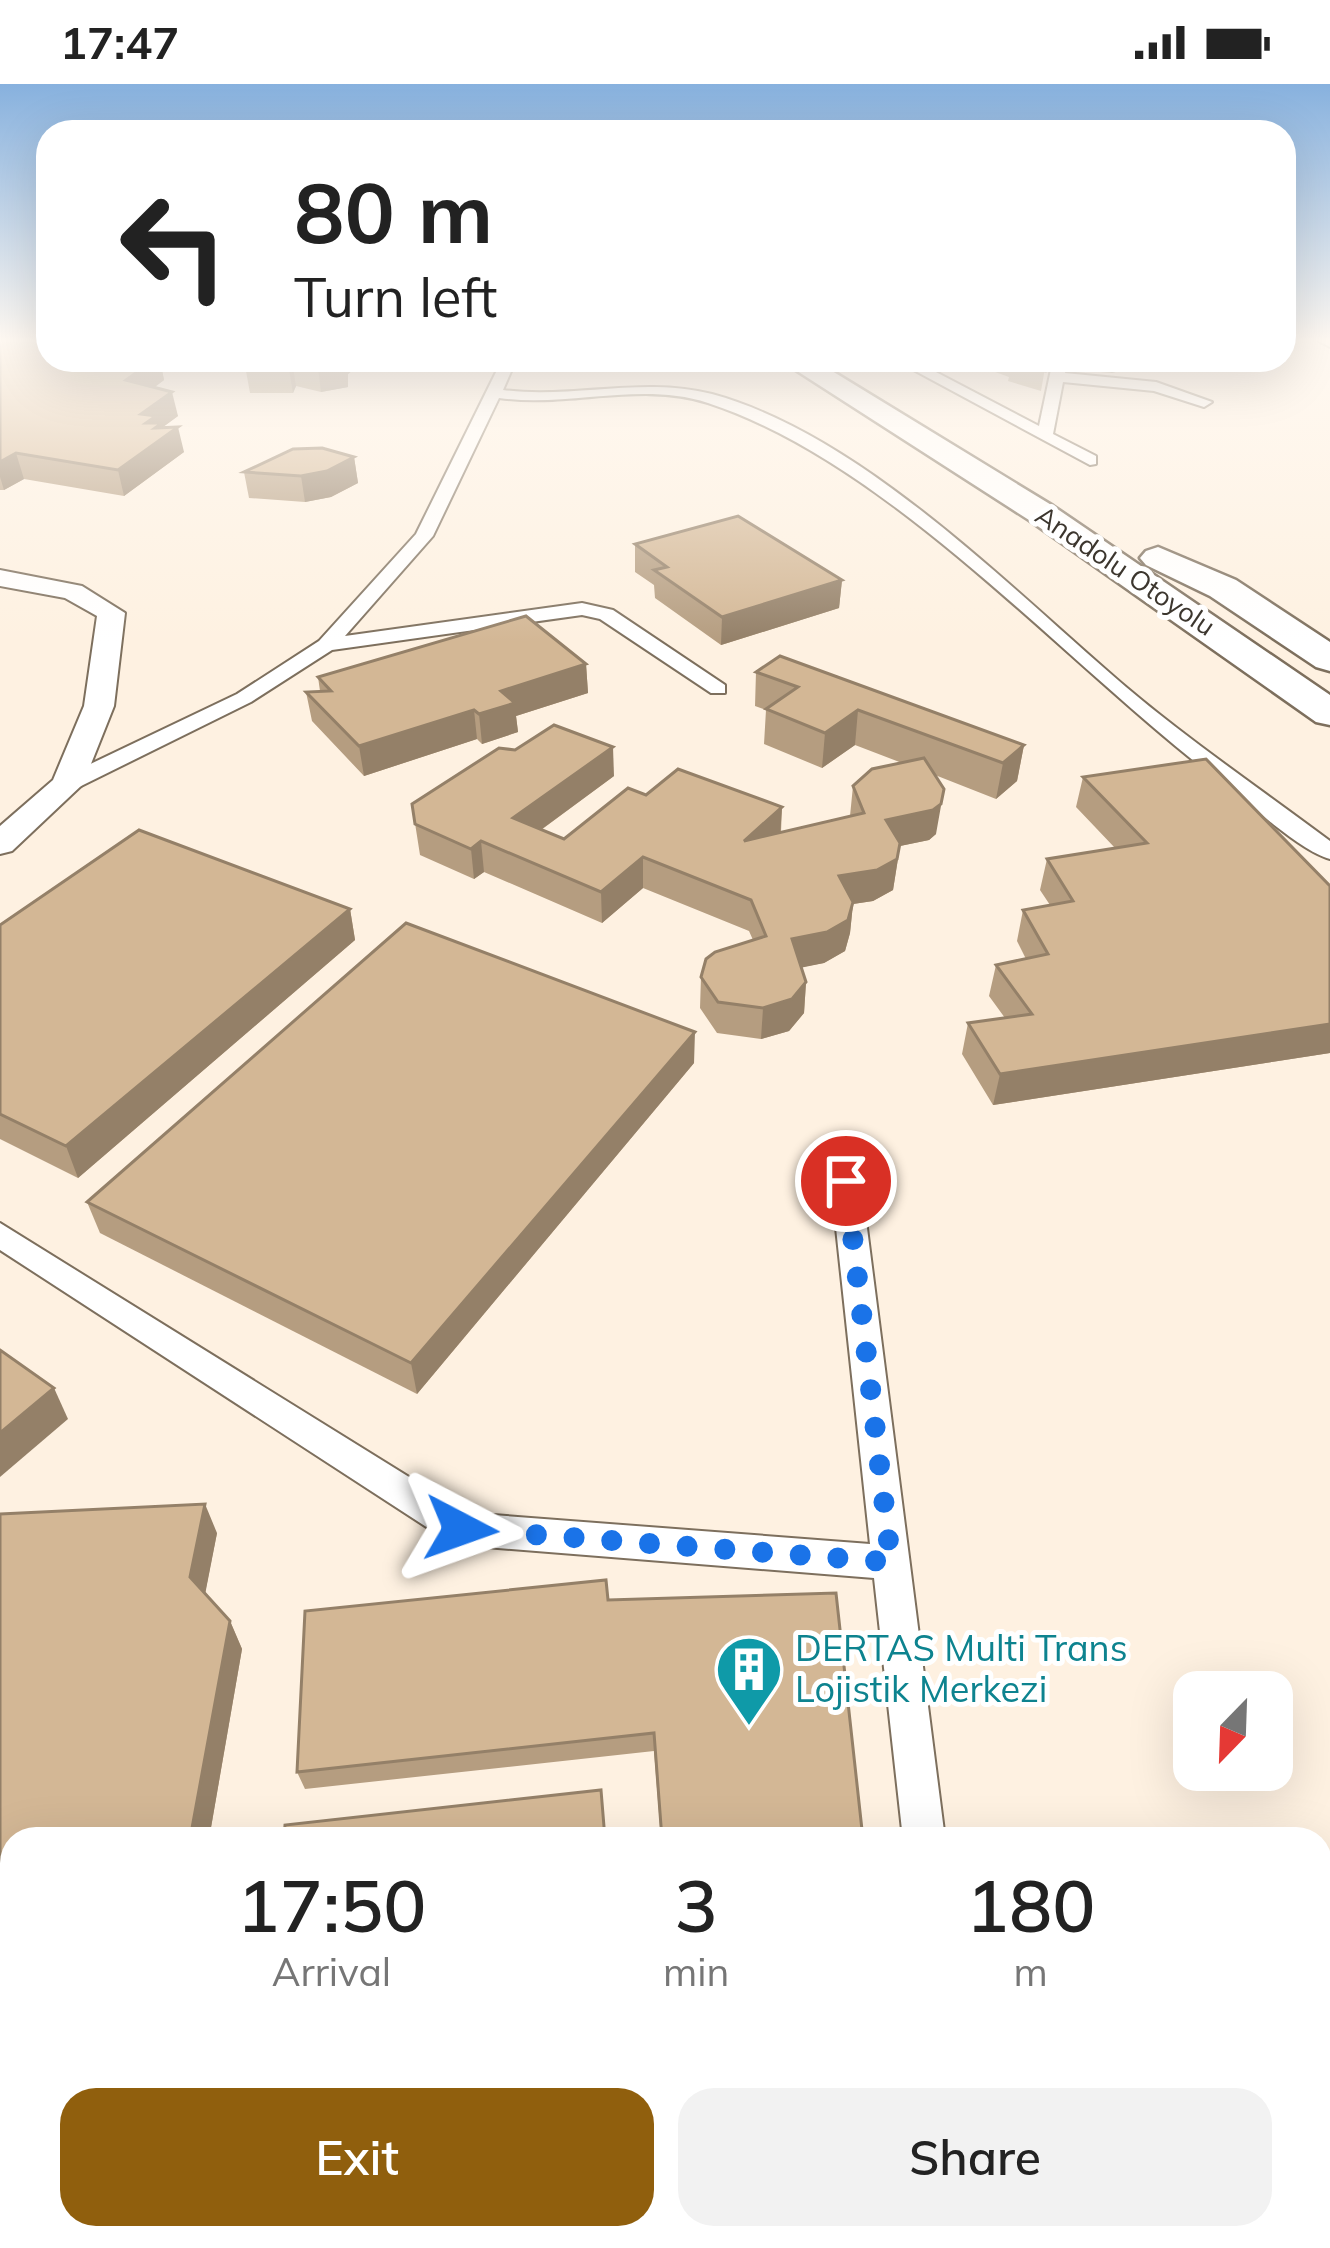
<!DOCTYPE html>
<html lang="en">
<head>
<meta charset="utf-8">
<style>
	body { margin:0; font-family:Mulish,sans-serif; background:#f2f2f2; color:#222; height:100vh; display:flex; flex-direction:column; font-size:45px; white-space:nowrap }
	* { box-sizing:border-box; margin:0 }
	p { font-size:39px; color:#767676 }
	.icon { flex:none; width:66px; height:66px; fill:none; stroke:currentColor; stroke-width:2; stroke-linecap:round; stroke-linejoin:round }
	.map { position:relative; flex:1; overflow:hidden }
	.sheet { position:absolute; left:0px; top:1743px; width:1332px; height:423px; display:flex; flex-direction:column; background:#fff; border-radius:36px 36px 0 0; box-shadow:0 12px 48px #0002 }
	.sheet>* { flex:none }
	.top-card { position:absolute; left:36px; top:36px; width:1260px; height:252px; border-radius:36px; box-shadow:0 12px 48px #0002; background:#fff; color:#222; overflow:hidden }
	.needle { width:78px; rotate:203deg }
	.controls { position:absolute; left:1173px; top:1587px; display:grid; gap:24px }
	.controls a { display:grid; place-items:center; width:120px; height:120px; border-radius:24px; background:#fff; box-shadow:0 12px 48px #0002; font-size:60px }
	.pin { position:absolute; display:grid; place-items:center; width:102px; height:102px; color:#fff; margin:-51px; border:6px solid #fff; border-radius:50%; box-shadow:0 3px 12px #0007 }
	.me { position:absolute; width:132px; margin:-66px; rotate:94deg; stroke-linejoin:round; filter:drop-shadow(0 0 9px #0008) }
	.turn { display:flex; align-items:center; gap:42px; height:252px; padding:0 60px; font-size:54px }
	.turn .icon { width:156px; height:156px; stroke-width:2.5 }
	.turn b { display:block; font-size:84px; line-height:102px }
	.eta { display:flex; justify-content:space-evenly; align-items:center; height:204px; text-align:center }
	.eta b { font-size:72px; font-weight:600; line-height:84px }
	.primary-button { display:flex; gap:24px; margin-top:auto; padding:24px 60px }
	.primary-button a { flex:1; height:138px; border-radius:36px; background:#905f0d; color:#fff; font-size:48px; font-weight:600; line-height:138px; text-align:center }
	.primary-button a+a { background:#f2f2f2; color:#222 }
	.status { display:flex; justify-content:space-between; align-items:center; height:84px; padding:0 60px; background:#fff; direction:ltr }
	.status svg { height:33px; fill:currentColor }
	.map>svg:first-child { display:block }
</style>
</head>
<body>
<div class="status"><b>17:47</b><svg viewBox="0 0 49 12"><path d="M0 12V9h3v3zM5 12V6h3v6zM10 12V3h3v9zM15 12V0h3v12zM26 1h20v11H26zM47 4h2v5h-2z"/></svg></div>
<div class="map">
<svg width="1330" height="2164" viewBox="0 0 1330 2164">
	<rect width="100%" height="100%" fill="#fef1e1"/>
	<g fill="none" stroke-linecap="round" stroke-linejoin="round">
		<defs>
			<g id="street">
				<polygon points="1315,255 1330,255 1330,263"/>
				<path d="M502,276H516L503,306C573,315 642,292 712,310C862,351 1010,504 1126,603C1191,658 1262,706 1330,757V775C1300,767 1253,722 1226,702C1068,584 894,380 708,319C641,297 568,324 499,314L433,452L345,552L582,519L613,526L725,601V609H711L600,535L582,531L332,566L251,618L75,705H59V695L237,610L319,557L416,450Z"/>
				<polygon points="895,276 913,276 1039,342 1053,276 1067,276 1065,289 1156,298 1212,318 1204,323 1154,307 1063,298 1053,350 1096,372 1096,380 1090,381"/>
				<polygon points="846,1086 857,1089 861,1097 945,1755 903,1755 874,1494 461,1461 448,1457 0,1166 0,1139 467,1429 870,1460 831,1097 835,1089"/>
				<polygon points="1330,1782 1330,1826 1320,1829 1320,1785"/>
				<polygon points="141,2154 216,2154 212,2164 137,2164"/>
			</g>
			<polygon id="secondary" points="0,486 82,502 125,529 114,622 83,700 12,767 0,770 0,742 53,696 84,622 97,532 65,514 0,502"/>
			<g id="highway">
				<polygon points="780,276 814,276 1053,422 1330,611 1330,641 1316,638 1029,436"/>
				<polygon points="1158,463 1236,496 1330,558 1330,587 1316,583 1210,512 1146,481 1140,474 1146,467"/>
			</g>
		</defs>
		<use href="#street" stroke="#7d6f5d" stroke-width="4"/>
		<use href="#secondary" stroke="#7d6f5d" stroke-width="4"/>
		<use href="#highway" stroke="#7d6f5d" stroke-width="5"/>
		<use href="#street" fill="#fff" fill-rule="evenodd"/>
		<use href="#secondary" fill="#fff" fill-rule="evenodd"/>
		<use href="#highway" fill="#fff" fill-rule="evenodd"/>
	</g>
	<g fill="#b59d80">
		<polygon points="0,255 48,276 160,276 164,296 155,303 178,332 163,343 184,368 124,412 24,395 4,406 0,406"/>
		<polygon points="244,276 364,277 348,290 348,303 321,308 296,302 293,309 250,309"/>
		<polygon points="962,276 1049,276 1047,285 1045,284 1041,307 1008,297 1009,293"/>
		<polygon points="1068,276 1158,276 1143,282 1111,289 1070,285"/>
		<polygon points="354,373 358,399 331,413 305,418 249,414 244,388"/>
		<polygon points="635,460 842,496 839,524 721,561 655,514 654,501 635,488"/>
		<polygon points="586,580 588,609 516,632 518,648 482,660 477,655 364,692 312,637 306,608 320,607 318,593"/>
		<polygon points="756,588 1024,661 1017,697 996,715 935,691 936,750 929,756 900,762 893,806 873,817 853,820 850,849 845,867 824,879 802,883 806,898 804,929 789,947 761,955 717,949 700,924 701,893 753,856 749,847 643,804 602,839 484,788 474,795 420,771 412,720 614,692 541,746 564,755 646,711 782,723 781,748 850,732 853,702 902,679 855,661 822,684 764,660 766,626 755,622"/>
		<polygon points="1083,693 1330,802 1330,969 993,1021 962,970 968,939 1005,934 989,912 996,881 1026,875 1017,857 1023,826 1050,821 1040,806 1047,775 1115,764 1076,723"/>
		<polygon points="350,825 355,856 78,1094 0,1055 0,841"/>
		<polygon points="694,979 417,1310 100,1149 87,1118"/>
		<polygon points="0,1430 217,1449 205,1509 230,1537 242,1565 209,1755 12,1755 12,1871 0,1872"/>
		<polygon points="608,1516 863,1755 661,1755 654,1667 305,1705 297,1688"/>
		<polygon points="0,1877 12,1883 12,1980 0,1980"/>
		<polygon points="1142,2154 1293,2154 1297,2164 1146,2164"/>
	</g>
	<g fill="#948068">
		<polygon points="154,276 160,276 164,296 131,320 126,296"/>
		<polygon points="345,276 364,277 348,290 348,303 321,308 318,284"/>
		<polygon points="1114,276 1158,276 1143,282 1111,289"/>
		<polygon points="292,278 296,302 293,309 289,285"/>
		<polygon points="172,308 178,332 163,343 178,343 184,368 124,412 118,386 141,330"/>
		<polygon points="16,369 24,395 4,406 0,393 0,378"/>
		<polygon points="354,373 358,399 331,413 305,418 301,392"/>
		<polygon points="842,496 839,524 721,561 722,533"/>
		<polygon points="586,580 588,609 516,632 518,648 482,660 479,630 501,607"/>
		<polygon points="474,626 477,655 364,692 359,662"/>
		<polygon points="858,626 855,661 822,684 825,649"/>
		<polygon points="1024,661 1017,697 996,715 1003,679"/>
		<polygon points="613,663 614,692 516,764 513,734"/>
		<polygon points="944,705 936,750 929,756 900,762 893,806 873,817 853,820 850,849 845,867 824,879 790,886 792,855 839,792 886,736"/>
		<polygon points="782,723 780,753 744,757"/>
		<polygon points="481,757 484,788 474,795 471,765"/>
		<polygon points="643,773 643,804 602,839 601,808"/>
		<polygon points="350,825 355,856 78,1094 66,1062"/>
		<polygon points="806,898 804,929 789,947 761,955 763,924"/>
		<polygon points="1330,940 1330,969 993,1021 1000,990"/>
		<polygon points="695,948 694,979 417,1310 411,1279"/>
		<polygon points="54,1304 68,1335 0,1393 0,1349"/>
		<polygon points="205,1420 217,1449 203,1521 190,1493"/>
		<polygon points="230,1537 242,1565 209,1755 190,1755"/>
	</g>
	<g fill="#d3b795" stroke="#948068" stroke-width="3">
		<polygon points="0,255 48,255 48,276 154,276 126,296 172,308 141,330 156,332 146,339 162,339 155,344 178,343 118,386 16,369 0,378"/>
		<polygon points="244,276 345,276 345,279 318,284 292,278 289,285 246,285"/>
		<polygon points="1011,276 1028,276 1045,283 1045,287"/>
		<polygon points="322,364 354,373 327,387 301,392 244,388 293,365"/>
		<polygon points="738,432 842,496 722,533 654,486 667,483 635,460"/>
		<polygon points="526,532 586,580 501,607 515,619 479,630 474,626 359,662 306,608 331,607 318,593"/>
		<polygon points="780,572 1024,661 1003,679 858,626 825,649 766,625 798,603 756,588"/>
		<polygon points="554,641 613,663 513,734 564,755 628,704 646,711 678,685 782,723 744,757 864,729 853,702 872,685 924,674 944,705 941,720 933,726 886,736 900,759 897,775 877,786 839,792 853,818 848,836 827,848 792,855 806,898 792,915 763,924 718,918 701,893 706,875 715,868 766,852 751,816 643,773 601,808 481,757 471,765 415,740 412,720 499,664 515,666"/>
		<polygon points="1206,675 1330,802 1330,940 1000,990 968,939 1032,930 996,881 1048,870 1023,826 1073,817 1047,775 1147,759 1083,693"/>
		<polygon points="139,746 350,825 66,1062 0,1030 0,841"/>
		<polygon points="406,839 695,948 411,1279 87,1118"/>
		<polygon points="0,1266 54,1304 0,1349"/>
		<polygon points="205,1420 190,1493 230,1537 190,1755 12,1755 12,1848 0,1849 0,1430"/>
		<polygon points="606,1496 608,1516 836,1509 863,1755 662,1755 654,1649 297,1688 305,1527"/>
		<polygon points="601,1706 605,1755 284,1755 285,1741"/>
		<polygon points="0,1877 12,1883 12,1960 0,1960"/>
		<polygon points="708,2154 1059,2154 1063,2164 675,2164"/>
		<polygon points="1166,2154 1293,2154 1297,2164 1170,2164"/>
	</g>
	<linearGradient id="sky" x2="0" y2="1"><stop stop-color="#87b1de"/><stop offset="0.46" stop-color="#fff9f2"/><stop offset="1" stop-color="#fff9f2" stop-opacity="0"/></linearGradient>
	<rect width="1330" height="558" fill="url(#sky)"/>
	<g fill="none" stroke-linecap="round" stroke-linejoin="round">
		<polyline stroke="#1a73e8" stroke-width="21" stroke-dasharray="0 37.8" points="461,1445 891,1478 846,1097"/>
	</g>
	<defs>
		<symbol id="building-pin" viewBox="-11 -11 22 30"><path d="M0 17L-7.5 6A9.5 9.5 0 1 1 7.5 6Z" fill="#0f9aa8" stroke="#fff"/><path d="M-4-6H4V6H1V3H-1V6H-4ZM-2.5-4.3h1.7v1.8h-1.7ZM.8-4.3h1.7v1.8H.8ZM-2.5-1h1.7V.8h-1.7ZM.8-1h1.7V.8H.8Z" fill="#fff"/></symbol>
	</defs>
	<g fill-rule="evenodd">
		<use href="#building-pin" x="711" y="1547" width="76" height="104"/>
	</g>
	<g text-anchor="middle" stroke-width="10" stroke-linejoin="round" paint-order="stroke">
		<g font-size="27" fill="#3c362e" stroke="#fff">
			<text transform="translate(1125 487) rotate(34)" y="9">Anadolu Otoyolu</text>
		</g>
		<g font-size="36" fill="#0d838f" stroke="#fff" text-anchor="start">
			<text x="795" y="1577">DERTAS Multi Trans<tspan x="795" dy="41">Lojistik Merkezi</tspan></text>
		</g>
	</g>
</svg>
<div class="controls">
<a><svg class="needle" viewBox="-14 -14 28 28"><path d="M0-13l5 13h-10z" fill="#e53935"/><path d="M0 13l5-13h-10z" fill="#767676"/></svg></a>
</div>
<div class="pin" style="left:846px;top:1097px;background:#d93025"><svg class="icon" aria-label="arrive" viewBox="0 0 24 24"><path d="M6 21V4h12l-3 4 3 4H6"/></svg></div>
<svg class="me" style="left:461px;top:1445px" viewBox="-20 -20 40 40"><path d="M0-17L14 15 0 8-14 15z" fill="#1a73e8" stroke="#fff" stroke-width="4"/></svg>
<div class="top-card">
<div class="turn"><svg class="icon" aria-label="left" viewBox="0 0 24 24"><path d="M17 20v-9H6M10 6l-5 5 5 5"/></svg><div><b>80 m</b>Turn left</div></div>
</div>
<section class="sheet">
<div class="eta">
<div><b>17:50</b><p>Arrival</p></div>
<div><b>3</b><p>min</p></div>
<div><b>180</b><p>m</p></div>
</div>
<div class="primary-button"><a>Exit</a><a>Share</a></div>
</section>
</div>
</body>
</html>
